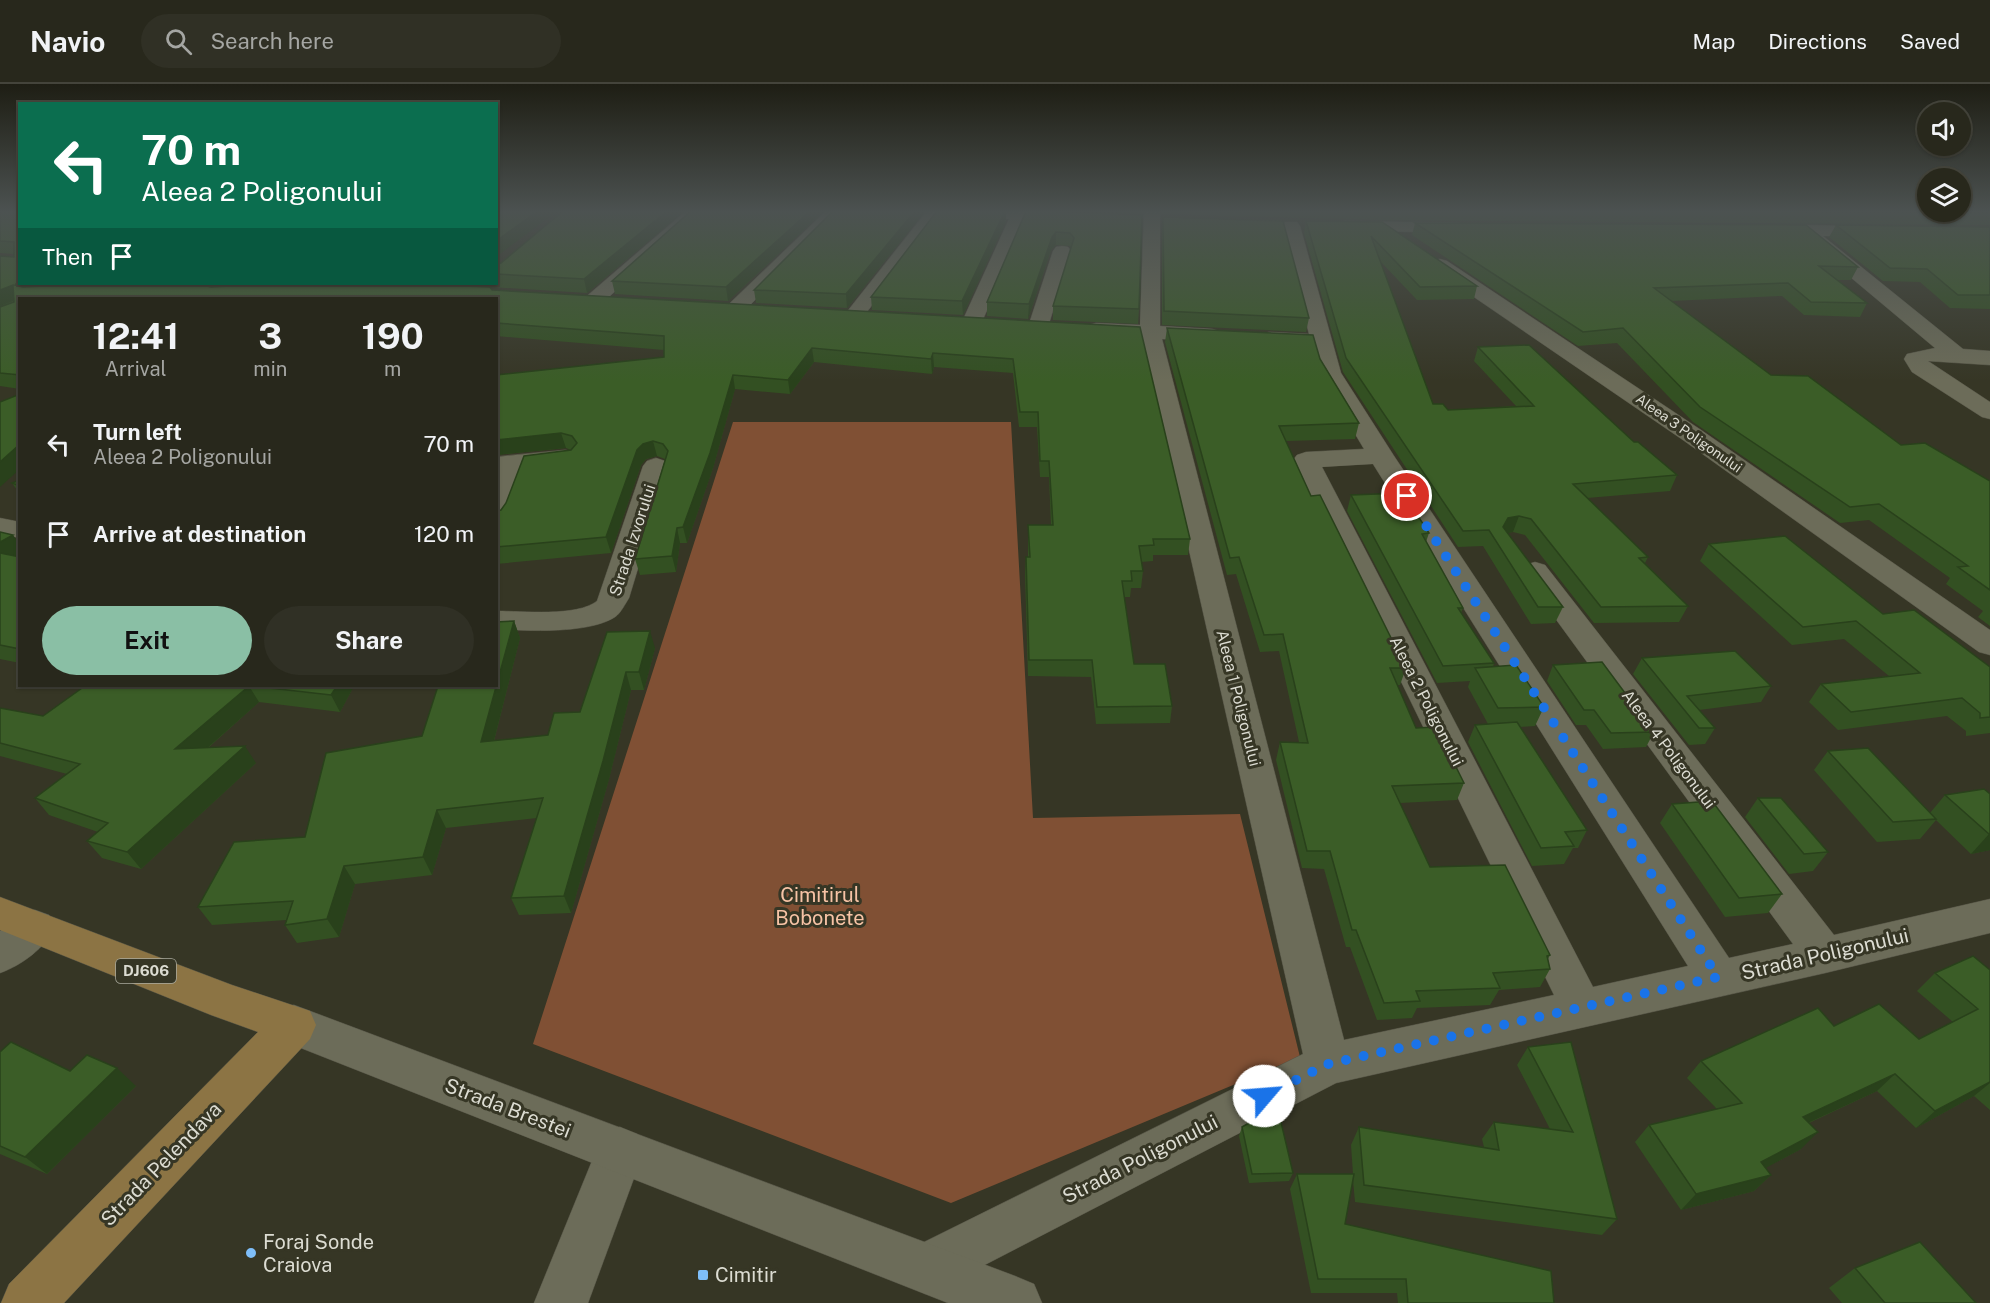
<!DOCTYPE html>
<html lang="en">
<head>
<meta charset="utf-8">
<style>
	body { margin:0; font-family:"Public Sans",sans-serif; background:#303025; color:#f1f3f6; height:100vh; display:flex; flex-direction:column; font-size:22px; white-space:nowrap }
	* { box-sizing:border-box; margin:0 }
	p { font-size:20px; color:#a5a6a3 }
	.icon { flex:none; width:33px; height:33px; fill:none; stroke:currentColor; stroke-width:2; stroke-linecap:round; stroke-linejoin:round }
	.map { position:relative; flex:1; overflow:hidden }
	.drawer { position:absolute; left:18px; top:213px; width:480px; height:390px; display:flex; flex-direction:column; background:#28281c; border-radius:0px; box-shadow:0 2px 4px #0004,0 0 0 2px #44443b }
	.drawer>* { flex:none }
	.guide { position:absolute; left:18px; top:18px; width:480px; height:183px; border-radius:0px; box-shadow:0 2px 4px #0004,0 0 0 2px #44443b; background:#0b6e4f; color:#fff; overflow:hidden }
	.tools { position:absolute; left:1917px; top:18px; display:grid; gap:12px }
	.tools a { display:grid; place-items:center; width:54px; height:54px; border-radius:50%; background:#28281c; box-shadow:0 2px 4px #0004,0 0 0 2px #44443b; font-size:30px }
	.pin { position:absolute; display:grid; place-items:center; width:51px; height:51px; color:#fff; margin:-26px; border:3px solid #fff; border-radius:50%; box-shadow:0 2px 6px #0007 }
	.me { position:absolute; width:66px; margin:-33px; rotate:63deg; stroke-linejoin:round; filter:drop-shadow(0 0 4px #0008) }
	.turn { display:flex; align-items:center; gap:21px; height:126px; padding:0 24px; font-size:27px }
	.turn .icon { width:78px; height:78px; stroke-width:2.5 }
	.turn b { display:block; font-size:42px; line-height:51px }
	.then { display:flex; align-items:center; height:57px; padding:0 24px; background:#0003; gap:12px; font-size:22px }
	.eta { display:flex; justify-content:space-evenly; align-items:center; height:102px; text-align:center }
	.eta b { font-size:36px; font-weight:700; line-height:42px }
	.action { display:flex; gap:12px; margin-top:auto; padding:12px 24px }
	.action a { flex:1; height:69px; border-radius:36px; background:#8abfa5; color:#111; font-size:24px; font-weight:700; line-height:69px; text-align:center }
	.action a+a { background:#303025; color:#f1f3f6 }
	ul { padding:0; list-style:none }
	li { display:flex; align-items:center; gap:18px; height:90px; padding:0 24px }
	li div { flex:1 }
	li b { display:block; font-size:22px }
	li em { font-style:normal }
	header { display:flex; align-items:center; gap:36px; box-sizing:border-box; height:84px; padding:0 30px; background:#28281c; border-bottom:2px solid #44443b }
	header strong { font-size:28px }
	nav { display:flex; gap:33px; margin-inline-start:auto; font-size:21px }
	.search { width:420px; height:54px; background:#303025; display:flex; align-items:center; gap:15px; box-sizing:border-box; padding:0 21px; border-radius:33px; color:#a5a6a3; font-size:22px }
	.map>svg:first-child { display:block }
</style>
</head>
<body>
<header>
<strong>Navio</strong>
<div class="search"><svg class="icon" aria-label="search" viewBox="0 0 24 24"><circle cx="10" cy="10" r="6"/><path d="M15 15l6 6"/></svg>Search here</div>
<nav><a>Map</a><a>Directions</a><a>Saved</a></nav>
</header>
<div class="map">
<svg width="1990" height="1219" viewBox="0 0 1990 1219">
	<rect width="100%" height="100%" fill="#363625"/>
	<polygon fill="#805034" points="733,338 1011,338 1033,734 1240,730 1300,973 951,1119 533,960"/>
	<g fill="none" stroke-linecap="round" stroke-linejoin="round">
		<defs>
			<g id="minor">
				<polygon points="686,127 704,127 601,220 587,220 584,216 587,212"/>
				<polygon points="826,127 844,127 742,229 728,229 725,225 728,221"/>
				<polygon points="927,127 944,127 860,237 853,239 846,237 843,233 846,229"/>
				<path d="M954,127C987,127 1043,122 1074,129L1077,133L1074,137L1068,138L1026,136L981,240L978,244L971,246L964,244L961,240L1009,135L962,132L956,131Z"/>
				<path d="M1144,127H1160V242L1212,245L1219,247L1223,251L1219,255L1212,257L1162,255L1344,956L1554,911L1293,376L1297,371L1306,368L1364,365L1319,289L1312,263L1262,258L1258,254L1262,250L1269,248L1309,250L1282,142L1285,138H1297L1300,142L1341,289L1394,372L1729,874L1793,860L1525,493L1521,487L1525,481L1535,478L1545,481L1834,851L1990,815V849L1825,889L1336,999L944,1202L926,1210L908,1202L900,1184L908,1166L1303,970L1141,254L1089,249L1086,245L1089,241L1096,239L1140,241ZM1373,380L1688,882L1593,903L1322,383Z"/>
				<polygon points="1345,137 1458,139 1464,140 1467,144 1464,148 1458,149 1339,146 1336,142 1339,138"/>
				<polygon points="1805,141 1883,143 1886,147 1883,151 1877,152 1823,152 1963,265 1990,267 1990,281 1928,277 1990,318 1990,335 1982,333 1912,288 1904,275 1907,270 1935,264 1799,150 1796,146 1799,142"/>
				<polygon points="1062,162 1068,163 1071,167 1048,243 1045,247 1038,249 1031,247 1028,243 1053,167 1056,163"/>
				<polygon points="1440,175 1447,177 1701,346 1990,546 1990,571 1979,568 1683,356 1433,185 1431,181 1433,177"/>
				<polygon points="566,366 575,369 579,374 575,379 527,385 510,434 506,440 496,442 496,398 500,388 496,389 496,373"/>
				<path d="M656,374L665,377L669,382L629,514C625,520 621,529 615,533C589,550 527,547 496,545V527C522,527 577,533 597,517L643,382L647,377Z"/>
				<polygon points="0,434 20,438 20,454 0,450"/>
				<path d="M35,826L49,831L55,843C45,864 22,881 0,889V847L21,831Z"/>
				<polygon points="620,1043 637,1050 644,1067 588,1219 534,1219 603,1050"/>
			</g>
			<polygon id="secondary" points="294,921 1015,1192 1034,1200 1042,1219 948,1219 278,955 272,941 278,927"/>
			<polygon id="primary" points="0,813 232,901 310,927 316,941 310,955 64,1219 1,1219 9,1200 258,948 211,931 0,846"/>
		</defs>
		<use href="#minor" stroke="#535244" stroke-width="1"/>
		<use href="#secondary" stroke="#535244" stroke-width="1"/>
		<use href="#primary" stroke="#535244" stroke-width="1"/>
		<use href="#minor" fill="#6c6c59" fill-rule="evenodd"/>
		<use href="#secondary" fill="#6c6c59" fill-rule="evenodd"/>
		<use href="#primary" fill="#8c7444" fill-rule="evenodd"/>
	</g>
	<g fill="#335022">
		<polygon points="0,127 20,127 20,200 47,200 39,203 45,202 51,200 229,200 223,203 489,203 432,200 496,200 496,180 684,127 587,209 490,203 492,206 1140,243 1190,455 1188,471 1153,471 1153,477 1141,478 1143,487 1141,504 1131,504 1130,513 1124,513 1134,580 1172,622 1170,639 1096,640 1091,593 1028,592 1025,489 1026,473 1028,473 1028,441 1051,441 1049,393 1040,393 1037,343 1019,343 1013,289 934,283 932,290 814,278 790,310 735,305 713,384 687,459 680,459 676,488 640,491 635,475 665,375 657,372 646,375 641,381 611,469 496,480 496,427 501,426 571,366 566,364 496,371 664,273 664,266 496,252 496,214 20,214 20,305 0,302 0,223 14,218 0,222 0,172 14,173 14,170 0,169"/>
		<polygon points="691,127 824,127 728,217 615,210 612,197"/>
		<polygon points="833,127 925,127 847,224 756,219 754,206"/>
		<polygon points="1026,127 1142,131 1139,225 1138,240 1053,236 1053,222 1071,164 1070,162 1056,161 1051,166 1028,235 987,232 987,218"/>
		<polygon points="1083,127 1143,127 1141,130"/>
		<polygon points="1161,127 1990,127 1990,141 1385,136 1162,130"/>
		<polygon points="1163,133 1309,234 1306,248 1162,241 1162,145"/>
		<polygon points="1006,137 963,231 872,226 871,213"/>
		<polygon points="1306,137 1382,138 1477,202 1474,215 1417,216 1380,177 1433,320 1448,326 1516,322 1474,277 1478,263 1634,358 1677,391 1670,407 1587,414 1648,473 1645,479 1688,522 1679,538 1594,539 1525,451 1513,448 1507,449 1563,523 1555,539 1531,540 1483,462 1458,463 1343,288 1304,149"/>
		<polygon points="1415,139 1858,183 1851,196 1837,196 1867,219 1860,233 1804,231 1782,212 1671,217 1771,291 1901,361 1990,397 1990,542 1978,533 1983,527 1946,500 1950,494 1869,436 1840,439 1693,338 1617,259 1578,262 1412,151"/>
		<polygon points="1836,141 1990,143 1990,225 1950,224 1920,198 1883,197 1829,153"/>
		<polygon points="1167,244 1320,275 1359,339 1355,355 1286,357 1311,412 1406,584 1400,601 1397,601 1416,644 1464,699 1457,716 1400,719 1430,783 1550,871 1548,875 1550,885 1540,903 1499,906 1490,921 1417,924 1412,934 1377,936 1350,863 1346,863 1324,785 1302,784 1276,676 1280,658 1299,658 1279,567 1260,568 1236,490 1227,491 1165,258"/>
		<polygon points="20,396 20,410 12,399"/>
		<polygon points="1351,411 1429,449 1426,458 1463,524 1461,529 1494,579 1493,583 1544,623 1535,642 1520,643 1587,746 1578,764 1573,764 1564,780 1532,782 1468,658 1475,641 1488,640 1468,603 1470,597 1437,599 1347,427"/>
		<polygon points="0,448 15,472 20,473 20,579 0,575"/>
		<polygon points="1709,460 1883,530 1990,583 1990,649 1966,652 1966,647 1947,632 1838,646 1809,618 1821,600 1889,592 1844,555 1792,561 1700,477"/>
		<polygon points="514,537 520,554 494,657 548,651 580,628 607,548 655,564 644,606 631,606 609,695 571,829 519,831 511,814 537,734 446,744 432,791 355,800 339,853 297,859 285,841 286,836 212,841 198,823 305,753 422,652"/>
		<polygon points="1642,574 1771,602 1761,618 1699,626 1715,644 1705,660 1689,661 1633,590"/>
		<polygon points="1553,581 1654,648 1646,663 1603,665 1586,641 1576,641 1547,597"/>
		<polygon points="85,602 357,602 354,602 340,628 259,618 208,664 256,679 141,785 102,774 87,757 98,748 49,731 35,714 67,690 0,672 0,624 43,632"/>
		<polygon points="1828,667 1930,729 1945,711 1990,710 1990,766 1971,770 1936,736 1920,755 1877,758 1814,686"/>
		<polygon points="1758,714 1828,768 1813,787 1789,790 1745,733"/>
		<polygon points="1672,720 1782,810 1768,829 1725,833 1660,739"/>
		<polygon points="1990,886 1990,1026 1974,1012 1916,1044 1877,1007 1809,1039 1801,1065 1765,1084 1771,1091 1754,1107 1681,1126 1635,1058 1649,1041 1717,1025 1687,994 1701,977 1834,942 1919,955 1953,938 1917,907 1935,889"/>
		<polygon points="1571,958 1617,1135 1602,1151 1355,1118 1353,1096 1345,1140 1554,1219 1398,1219 1397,1209 1311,1209 1290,1105 1297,1090 1353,1090 1351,1061 1359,1043 1484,1063 1482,1055 1494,1038 1550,1045 1517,981 1528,963"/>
		<polygon points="0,968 70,987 136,1002 47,1090 0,1070"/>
		<polygon points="1242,1043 1293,1089 1289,1097 1249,1099 1239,1052"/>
		<polygon points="1855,1184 1976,1219 1842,1219 1829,1204"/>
	</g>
	<g fill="#29411b">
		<polygon points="538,127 557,127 496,173 496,157"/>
		<polygon points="667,127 684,127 587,209 584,195"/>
		<polygon points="810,127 824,127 728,217 726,203"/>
		<polygon points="915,127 925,127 847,224 846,210"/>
		<polygon points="1005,127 1006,127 1006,137 963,231 962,217"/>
		<polygon points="1056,148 1056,161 1051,166 1028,235 1029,220 1052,153"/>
		<polygon points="19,195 20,200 47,200 27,208 15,201"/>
		<polygon points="203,200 229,200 213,208 202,201"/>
		<polygon points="13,201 21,214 0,222 0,206"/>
		<polygon points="812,264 814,278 790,310 788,296"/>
		<polygon points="933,269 934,283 932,290 931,275"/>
		<polygon points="733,291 735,305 713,384 687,459 683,443"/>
		<polygon points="561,349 566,364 496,371 496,356"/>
		<polygon points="653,357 657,372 646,375 641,381 611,469 606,453 637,366 643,360"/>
		<polygon points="20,360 20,385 0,403 0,378"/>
		<polygon points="1519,432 1513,448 1503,450 1503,443 1508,434"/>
		<polygon points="677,444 680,459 676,488 672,472"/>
		<polygon points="13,451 20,461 20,469 0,481 0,458"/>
		<polygon points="514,537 520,554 489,676 481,658"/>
		<polygon points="650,547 655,564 644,606 639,588"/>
		<polygon points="626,588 631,606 609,695 571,829 564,812"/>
		<polygon points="249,602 259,618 187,682 175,665"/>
		<polygon points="337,602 357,602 354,602 340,628 331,611"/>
		<polygon points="245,662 256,679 141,785 127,768"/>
		<polygon points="437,726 446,744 432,791 423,773"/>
		<polygon points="1989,750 1990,750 1990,766 1971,770"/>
		<polygon points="344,782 355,800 339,853 327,835"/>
		<polygon points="117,984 136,1002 47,1090 25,1073"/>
		<polygon points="1895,990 1877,1007 1786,1049 1803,1033"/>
		<polygon points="1990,998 1990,999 1974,1012 1916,1044 1935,1027"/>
		<polygon points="1818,1048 1801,1065 1745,1095 1761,1078"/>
		<polygon points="1771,1091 1754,1107 1681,1126 1696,1110"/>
	</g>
	<g fill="#3b5d27" stroke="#29411b" stroke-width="1.5">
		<polygon points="0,127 20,127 20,195 15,201 23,203 45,202 51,200 203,200 202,201 211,203 230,202 236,200 411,200 490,203 492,206 1140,243 1190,455 1153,455 1154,461 1139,462 1143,487 1131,487 1132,497 1122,497 1134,580 1165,580 1172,622 1097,623 1092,576 1029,576 1026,473 1030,473 1028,441 1053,441 1049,377 1040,377 1038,328 1020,328 1013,275 933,269 931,275 812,264 788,296 733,291 710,369 683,443 677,444 672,472 635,475 668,367 663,360 653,357 643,360 637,366 606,453 496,463 496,427 501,426 506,419 524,372 571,366 577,359 572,352 561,349 496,356 496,291 664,273 664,252 496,239 496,214 20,214 20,291 0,289 0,223 14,218 13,201 0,206 0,172 14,173 14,158 0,157"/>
		<polygon points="496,127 538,127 496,157"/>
		<polygon points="563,127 667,127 584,195 496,190 496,180 501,179"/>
		<polygon points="691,127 810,127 726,203 612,197"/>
		<polygon points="833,127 915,127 846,210 754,206"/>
		<polygon points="937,127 1005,127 962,217 871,213"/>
		<polygon points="1026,127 1049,127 1142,131 1139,225 1053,222 1074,154 1070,149 1056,148 1052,153 1029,220 987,218"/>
		<polygon points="1731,127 1990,127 1990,129"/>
		<polygon points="1163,133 1283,137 1309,234 1164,227"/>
		<polygon points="1306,137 1382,138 1477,202 1420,203 1371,152 1433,320 1443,320 1448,326 1534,322 1478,263 1529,261 1634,358 1638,358 1677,391 1573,400 1648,473 1639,474 1688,522 1601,523 1531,435 1519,432 1508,434 1503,443 1563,523 1538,523 1489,446 1463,447 1346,274"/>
		<polygon points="1415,139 1806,141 1858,183 1819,182 1867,219 1811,218 1788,199 1654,204 1771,291 1808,292 1901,361 1925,359 1990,397 1990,506 1958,483 1968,482 1879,420 1850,423 1700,323 1623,244 1583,248"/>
		<polygon points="1836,141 1990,143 1990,211 1958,211 1927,185 1890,184"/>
		<polygon points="1167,244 1313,251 1320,275 1359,339 1279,342 1311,412 1320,411 1406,584 1390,584 1416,644 1436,643 1464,699 1392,702 1430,783 1505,781 1550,871 1547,872 1550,885 1493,889 1500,904 1416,907 1420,917 1384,919 1356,846 1352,846 1330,767 1307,767 1280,658 1308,659 1283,550 1264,551 1239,473 1230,474"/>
		<polygon points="20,310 20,360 0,378 0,318"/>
		<polygon points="20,396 20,402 12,399"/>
		<polygon points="1403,409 1429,449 1422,450 1463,524 1458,524 1494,579 1443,582 1351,411"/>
		<polygon points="0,448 13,451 0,458"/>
		<polygon points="1785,452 1883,530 1914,526 1990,583 1990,633 1980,634 1980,629 1962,614 1851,628 1821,600 1920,589 1856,537 1803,543 1709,460"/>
		<polygon points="0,469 20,473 20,565 0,561"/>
		<polygon points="514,537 481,658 548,651 554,629 580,628 607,548 650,547 639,588 626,588 603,677 564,812 511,814 543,714 437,726 423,773 344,782 327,835 285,841 293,817 198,823 234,758 305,753 326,669 422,652 438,602 496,602 496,538"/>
		<polygon points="1735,567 1771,602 1687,612 1715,644 1699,644 1642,574"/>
		<polygon points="1602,578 1654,648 1611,649 1594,626 1584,626 1553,581"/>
		<polygon points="1516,581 1544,623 1498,624 1475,584"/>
		<polygon points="85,602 249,602 175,665 245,662 127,768 87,757 108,739 35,714 80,680 0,659 0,624 43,632"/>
		<polygon points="252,602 337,602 331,611"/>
		<polygon points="1517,638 1587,746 1565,748 1574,762 1541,764 1475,641"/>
		<polygon points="1868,664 1936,735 1893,738 1828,667"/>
		<polygon points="1984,705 1990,710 1990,750 1989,750 1945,711"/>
		<polygon points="1758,714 1781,714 1828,768 1804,770"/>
		<polygon points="1712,717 1782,810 1739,814 1672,720"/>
		<polygon points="1973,872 1990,886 1990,998 1935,1027 1895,990 1803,1033 1818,1048 1761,1078 1771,1091 1696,1110 1649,1041 1742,1019 1701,977 1818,924 1834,942 1879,920 1919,955 1978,925 1935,889"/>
		<polygon points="11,958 70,987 87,971 117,984 25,1073 0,1062 0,968"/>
		<polygon points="1571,958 1617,1135 1364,1101 1359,1043 1499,1066 1494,1038 1573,1048 1528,963"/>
		<polygon points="1280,1034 1293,1089 1252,1090 1242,1043 1256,1035"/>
		<polygon points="1297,1090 1354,1090 1345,1140 1551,1187 1554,1219 1408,1219 1406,1195 1318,1195"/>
		<polygon points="1920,1158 1976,1219 1885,1219 1855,1184"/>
	</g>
	<linearGradient id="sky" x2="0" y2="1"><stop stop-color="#1e1e14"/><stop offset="0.43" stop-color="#4c5251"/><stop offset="1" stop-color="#4c5251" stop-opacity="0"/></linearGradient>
	<rect width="1990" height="297" fill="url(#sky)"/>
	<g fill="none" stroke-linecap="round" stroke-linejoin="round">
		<polyline stroke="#1a73e8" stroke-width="10" stroke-dasharray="0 18" points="1264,1012 1328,980 1718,893 1407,412"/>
	</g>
	<g fill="#7ebef9" stroke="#363625" stroke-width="2">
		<circle cx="251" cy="1169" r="6"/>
		<rect x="697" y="1185" width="12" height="12" rx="3"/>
	</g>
	<g text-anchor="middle" stroke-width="6" stroke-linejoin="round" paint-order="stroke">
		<g font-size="14" fill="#dcdcd2" stroke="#363625">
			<text transform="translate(1689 349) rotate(35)" y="5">Aleea 3 Poligonului</text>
		</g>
		<rect fill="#363625" stroke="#aaaa9e" stroke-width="1.5" x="116" y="875" width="60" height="24" rx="4.5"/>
		<g font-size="15" font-weight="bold" fill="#dcdcd2">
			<text x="146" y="892">DJ606</text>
		</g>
		<g font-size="16" fill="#dcdcd2" stroke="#363625">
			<text transform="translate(632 456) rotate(-72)" y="6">Strada Izvorului</text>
			<text transform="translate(1239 614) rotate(76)" y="6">Aleea 1 Poligonului</text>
			<text transform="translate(1427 617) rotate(63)" y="6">Aleea 2 Poligonului</text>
			<text transform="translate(1669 665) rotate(53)" y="6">Aleea 4 Poligonului</text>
		</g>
		<g font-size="20" fill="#f7c3a5" stroke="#363625">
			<text x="820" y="818">Cimitirul<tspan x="820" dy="23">Bobonete</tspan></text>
		</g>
		<g font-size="20" fill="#dcdcd2" stroke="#363625">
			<text transform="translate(1825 870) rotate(-13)" y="7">Strada Poligonului</text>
			<text transform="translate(508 1024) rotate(21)" y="7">Strada Brestei</text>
			<text transform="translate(1140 1075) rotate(-27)" y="7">Strada Poligonului</text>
			<text transform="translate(161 1080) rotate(-46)" y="7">Strada Pelendava</text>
		</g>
		<g font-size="20" fill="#dcdcd2" stroke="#363625" text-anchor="start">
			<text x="263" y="1165">Foraj Sonde<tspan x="263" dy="23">Craiova</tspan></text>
			<text x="715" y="1198">Cimitir</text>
		</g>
	</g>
</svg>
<div class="tools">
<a><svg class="icon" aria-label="sound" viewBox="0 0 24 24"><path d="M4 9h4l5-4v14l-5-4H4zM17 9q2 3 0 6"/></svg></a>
<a><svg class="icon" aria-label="layers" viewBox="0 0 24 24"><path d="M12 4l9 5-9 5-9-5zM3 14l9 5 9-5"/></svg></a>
</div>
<div class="pin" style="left:1407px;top:412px;background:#d93025"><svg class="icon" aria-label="arrive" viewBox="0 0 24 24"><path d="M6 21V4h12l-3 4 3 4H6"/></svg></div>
<svg class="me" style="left:1264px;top:1012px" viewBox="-20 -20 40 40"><circle r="19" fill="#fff"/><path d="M0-13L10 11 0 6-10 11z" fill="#1a73e8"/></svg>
<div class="guide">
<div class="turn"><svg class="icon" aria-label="left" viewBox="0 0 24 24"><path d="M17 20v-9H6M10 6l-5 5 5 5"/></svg><div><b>70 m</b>Aleea 2 Poligonului</div></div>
<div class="then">Then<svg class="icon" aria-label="arrive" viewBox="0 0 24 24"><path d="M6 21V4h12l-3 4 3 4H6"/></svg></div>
</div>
<section class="drawer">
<div class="eta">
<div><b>12:41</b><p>Arrival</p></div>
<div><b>3</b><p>min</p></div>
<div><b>190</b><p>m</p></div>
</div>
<ul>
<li><svg class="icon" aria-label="left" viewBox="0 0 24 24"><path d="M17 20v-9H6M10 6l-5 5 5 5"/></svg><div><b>Turn left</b><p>Aleea 2 Poligonului</p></div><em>70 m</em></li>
<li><svg class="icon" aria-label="arrive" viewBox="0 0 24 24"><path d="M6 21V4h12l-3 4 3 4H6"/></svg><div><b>Arrive at destination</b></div><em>120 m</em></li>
</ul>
<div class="action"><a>Exit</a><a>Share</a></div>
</section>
</div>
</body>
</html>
